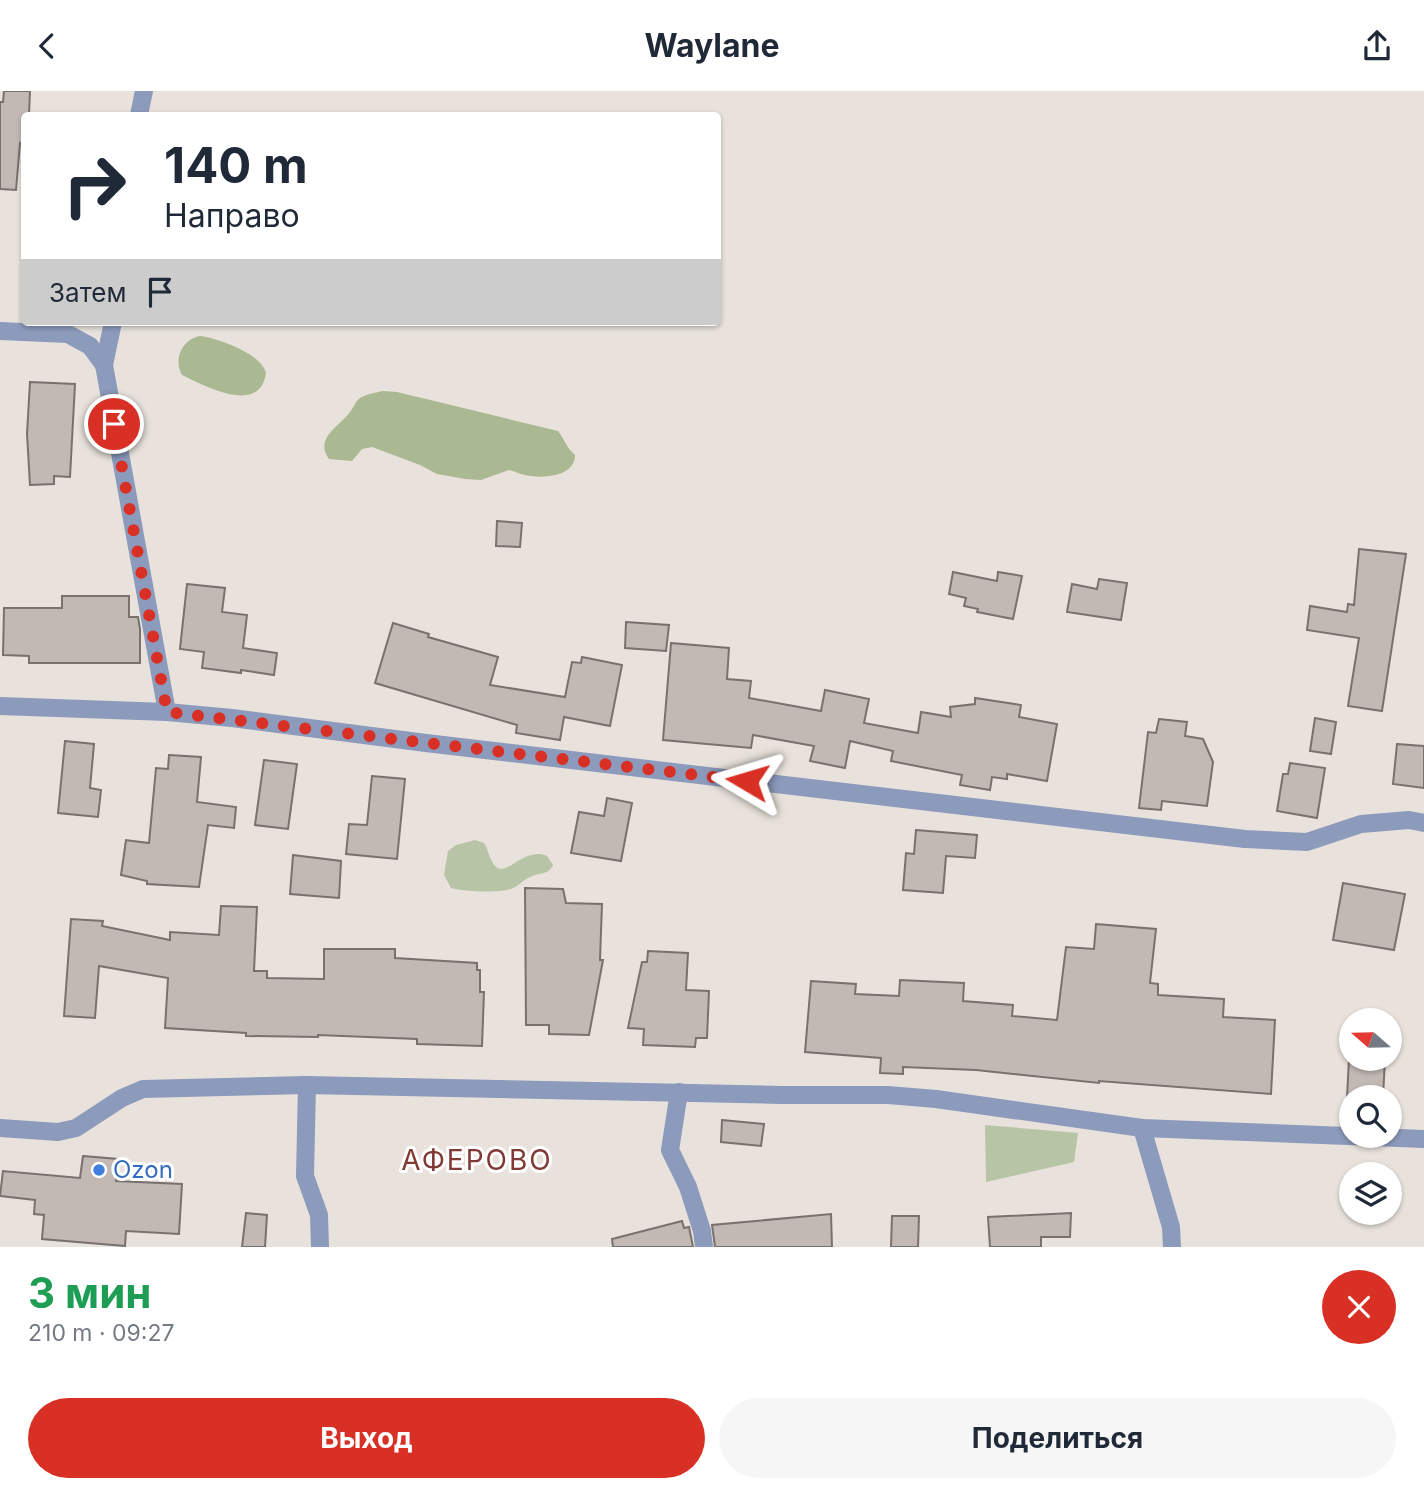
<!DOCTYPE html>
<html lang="ru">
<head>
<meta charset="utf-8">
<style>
	body { margin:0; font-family:Inter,sans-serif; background:#f6f6f7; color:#1f2937; height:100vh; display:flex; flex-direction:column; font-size:26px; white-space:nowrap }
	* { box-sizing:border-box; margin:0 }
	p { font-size:23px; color:#747a83 }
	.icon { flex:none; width:38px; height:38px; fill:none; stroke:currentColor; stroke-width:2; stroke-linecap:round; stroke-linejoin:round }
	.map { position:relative; height:1156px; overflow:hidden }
	.drawer { display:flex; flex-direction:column; background:#fff; flex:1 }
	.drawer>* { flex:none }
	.banner { position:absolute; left:21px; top:21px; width:700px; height:214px; border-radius:7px; box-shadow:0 2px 5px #0004; background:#fff; color:#1f2937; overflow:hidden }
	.needle { width:46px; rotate:290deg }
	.buttons { position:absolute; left:1339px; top:917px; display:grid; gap:14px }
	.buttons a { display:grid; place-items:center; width:63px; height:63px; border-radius:50%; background:#fff; box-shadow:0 2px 5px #0004; font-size:35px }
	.pin { position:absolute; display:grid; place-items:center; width:60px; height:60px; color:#fff; margin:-30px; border:4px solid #fff; border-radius:50%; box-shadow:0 2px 7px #0007 }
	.me { position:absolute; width:77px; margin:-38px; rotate:277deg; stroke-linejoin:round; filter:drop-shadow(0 0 5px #0008) }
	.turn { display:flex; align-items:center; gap:24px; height:147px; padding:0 28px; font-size:32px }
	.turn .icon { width:91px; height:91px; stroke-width:2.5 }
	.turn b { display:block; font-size:49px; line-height:60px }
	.then { display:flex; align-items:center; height:66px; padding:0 28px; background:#0003; gap:14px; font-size:26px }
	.round { display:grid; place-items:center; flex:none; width:74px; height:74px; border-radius:37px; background:#f6f6f7 }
	.headline { display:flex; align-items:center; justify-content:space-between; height:119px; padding:0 28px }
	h1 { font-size:42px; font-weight:700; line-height:52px; color:#1e9e55 }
	.cta { display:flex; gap:14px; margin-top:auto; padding:14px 28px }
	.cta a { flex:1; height:80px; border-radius:42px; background:#d93025; color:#fff; font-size:28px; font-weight:700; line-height:80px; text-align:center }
	.cta a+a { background:#f6f6f7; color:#1f2937 }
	header { display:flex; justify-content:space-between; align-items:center; height:91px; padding:0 28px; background:#fff; font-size:32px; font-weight:700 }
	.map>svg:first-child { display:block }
</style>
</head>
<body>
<header><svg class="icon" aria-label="back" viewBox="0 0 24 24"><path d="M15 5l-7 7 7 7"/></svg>Waylane<svg class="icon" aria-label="share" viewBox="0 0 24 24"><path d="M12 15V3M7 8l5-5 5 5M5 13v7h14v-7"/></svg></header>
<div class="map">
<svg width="1424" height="1156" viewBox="0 0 1424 1156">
	<rect width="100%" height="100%" fill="#e9e2dc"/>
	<g fill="#b8c4a6">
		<path d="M475,749L484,752C488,758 489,766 493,772C504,792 522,754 547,765L553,774C548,785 539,781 530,786C523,789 519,795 511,798C499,802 464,801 451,797L444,784L448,760L456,754Z"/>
		<polygon points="985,1034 1078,1042 1074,1071 986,1091"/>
	</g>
	<g fill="#aab992">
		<path d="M200,245C218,247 262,263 266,282C260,325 205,295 182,284C173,269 182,248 200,245Z"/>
		<path d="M382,300L397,301L558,340C565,349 566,356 575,364C575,386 542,388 525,384C519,383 514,380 509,379L481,389L465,388L437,383L420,374L372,356L362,358L352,370L329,368C314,347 339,336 350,321C354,316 355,311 360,307C367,303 375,302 382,300Z"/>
	</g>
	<g fill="#c2b9b5" stroke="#79716e" stroke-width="2">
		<polygon points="4,0 30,0 29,24 24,24 24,53 20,52 16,99 0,98 0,11 3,11"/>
		<polygon points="30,291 75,293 70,386 54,385 54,393 30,394 27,343"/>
		<polygon points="497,430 522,432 520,456 496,455"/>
		<polygon points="1359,458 1406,463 1382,620 1348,615 1359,547 1307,539 1310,515 1347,521 1348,513 1354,514"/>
		<polygon points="953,481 997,490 998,481 1022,485 1013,528 977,521 978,518 964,515 966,507 949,503"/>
		<polygon points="1099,488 1127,492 1121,529 1067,521 1072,493 1097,498"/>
		<polygon points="187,493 225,497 222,521 247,524 243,557 277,562 274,584 241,579 241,582 202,577 204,561 180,558"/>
		<polygon points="62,505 129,505 129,526 138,526 140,538 140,572 29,572 29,565 3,564 4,517 62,517"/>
		<polygon points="626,531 669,534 666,560 625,557"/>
		<polygon points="393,532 429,543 428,546 498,566 490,594 565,606 572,571 581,572 582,566 622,574 610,635 564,626 560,649 516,642 517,634 375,592"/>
		<polygon points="671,552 729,557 727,588 751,590 749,607 821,620 825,599 869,608 864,632 918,642 921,621 951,626 950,616 975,613 975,607 1021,614 1019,626 1057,633 1047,690 1007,683 1007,688 992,686 990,699 960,694 962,684 891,670 893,660 850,650 845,677 810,670 814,655 753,644 751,657 663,649"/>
		<polygon points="1315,627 1336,631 1331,663 1310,660"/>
		<polygon points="1159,628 1187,631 1185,645 1203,648 1213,671 1207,715 1162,710 1161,719 1139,717 1148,641 1156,642"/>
		<polygon points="65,650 94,653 90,697 101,699 98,726 58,722"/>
		<polygon points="1397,653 1424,655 1424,697 1393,693"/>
		<polygon points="169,664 201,666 197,711 236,716 234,737 208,734 199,796 147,793 147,790 121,784 126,749 149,752 156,677 168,678"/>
		<polygon points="264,669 297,673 288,738 255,734"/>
		<polygon points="1290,672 1325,677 1317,727 1277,720 1283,683 1288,683"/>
		<polygon points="372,685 405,688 397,768 346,763 349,733 367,734"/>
		<polygon points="607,707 632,712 621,770 571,762 579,721 604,725"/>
		<polygon points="916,739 977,744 975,767 946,765 943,802 903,799 906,762 914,763"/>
		<polygon points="293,764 341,770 339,807 290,803"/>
		<polygon points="1343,792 1405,803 1394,859 1333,849"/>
		<polygon points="525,797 563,798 566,812 602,813 600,869 603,869 589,944 549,943 549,934 526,934"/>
		<polygon points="221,815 257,816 254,880 267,880 267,887 324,888 324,858 395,858 395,867 477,872 477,879 480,879 480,901 484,901 482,955 417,953 417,948 318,944 318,946 246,945 246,942 165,937 168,887 99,875 95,927 64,925 71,828 103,830 102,835 170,849 170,841 219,844"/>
		<polygon points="1096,833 1156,838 1150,892 1158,893 1158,904 1224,908 1223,926 1275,929 1271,1003 1099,990 1099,992 976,979 903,976 903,983 880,982 881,967 805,961 811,890 856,893 855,903 899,905 900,889 964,892 963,910 1013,914 1012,925 1057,929 1066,856 1094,858"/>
		<polygon points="648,860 688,862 686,899 709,900 707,947 696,947 695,956 643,954 644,938 628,937 642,871 647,871"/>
		<polygon points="1349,968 1385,968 1383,1006 1347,1006"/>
		<polygon points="722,1029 764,1033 761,1055 721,1051"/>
		<polygon points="83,1065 118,1068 116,1090 182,1093 179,1143 126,1140 125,1155 42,1148 44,1124 34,1123 35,1109 0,1105 3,1080 80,1087"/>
		<polygon points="246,1122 267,1124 265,1156 242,1156"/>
		<polygon points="1071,1122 1070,1146 1041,1146 1041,1156 990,1156 988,1126"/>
		<polygon points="831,1123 832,1156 715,1156 712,1134"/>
		<polygon points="892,1125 919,1125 918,1156 891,1156"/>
		<polygon points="682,1130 684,1137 689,1136 693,1156 613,1156 612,1148"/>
	</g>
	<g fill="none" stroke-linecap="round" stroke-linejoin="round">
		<g stroke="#8c9abc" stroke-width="18">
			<polyline points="139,24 144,0"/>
			<polyline points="113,231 104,274 167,621"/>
			<polyline points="0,240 68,243 90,255 104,274"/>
			<polyline points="0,615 167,621 232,627 426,652 1245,748 1307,751 1361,733 1409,729 1424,732"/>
			<polyline points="307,994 305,1085 319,1124 320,1156"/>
			<polyline points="679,1001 670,1059 688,1096 702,1140 704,1156"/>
			<polyline points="0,1037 58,1041 76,1037 122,1007 143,998 307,994 782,1004 888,1004 936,1008 1142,1037 1424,1048"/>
			<polyline points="1142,1037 1171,1136 1172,1156"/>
		</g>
	</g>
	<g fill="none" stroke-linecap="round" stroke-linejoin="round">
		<polyline stroke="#d93025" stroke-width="12" stroke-dasharray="0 21.6" points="114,333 167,621 747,690"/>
	</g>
	<circle fill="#3f7fe0" stroke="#fff" stroke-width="2.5" cx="99" cy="1079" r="7"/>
	<g text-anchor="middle" stroke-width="6" stroke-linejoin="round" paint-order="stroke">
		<g font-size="24" fill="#366cbe" stroke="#fff" text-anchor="start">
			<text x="113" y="1087">Ozon</text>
		</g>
		<g font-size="28" letter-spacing="2" fill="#803934" stroke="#fff">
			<text x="477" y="1079">АФЕРОВО</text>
		</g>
	</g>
</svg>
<div class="buttons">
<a><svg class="needle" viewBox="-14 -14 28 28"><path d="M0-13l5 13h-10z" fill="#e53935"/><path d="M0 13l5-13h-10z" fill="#747a83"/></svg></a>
<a><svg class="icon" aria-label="search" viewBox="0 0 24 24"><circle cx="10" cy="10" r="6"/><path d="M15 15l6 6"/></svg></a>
<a><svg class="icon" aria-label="layers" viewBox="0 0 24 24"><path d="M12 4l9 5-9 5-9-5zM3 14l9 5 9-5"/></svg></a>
</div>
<div class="pin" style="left:114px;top:333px;background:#d93025"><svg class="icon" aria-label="arrive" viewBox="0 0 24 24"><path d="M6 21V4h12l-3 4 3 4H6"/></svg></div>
<svg class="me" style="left:747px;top:690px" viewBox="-20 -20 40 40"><path d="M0-17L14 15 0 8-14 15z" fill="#d93025" stroke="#fff" stroke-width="4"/></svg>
<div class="banner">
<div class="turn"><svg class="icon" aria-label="right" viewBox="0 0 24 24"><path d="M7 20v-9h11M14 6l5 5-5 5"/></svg><div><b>140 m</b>Направо</div></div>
<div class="then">Затем<svg class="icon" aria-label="arrive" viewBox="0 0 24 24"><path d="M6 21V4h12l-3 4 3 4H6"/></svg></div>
</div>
</div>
<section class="drawer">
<div class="headline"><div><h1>3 мин</h1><p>210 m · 09:27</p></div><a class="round" style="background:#d93025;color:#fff"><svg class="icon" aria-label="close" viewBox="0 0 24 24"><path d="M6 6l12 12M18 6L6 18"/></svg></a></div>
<div class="cta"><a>Выход</a><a>Поделиться</a></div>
</section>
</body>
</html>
